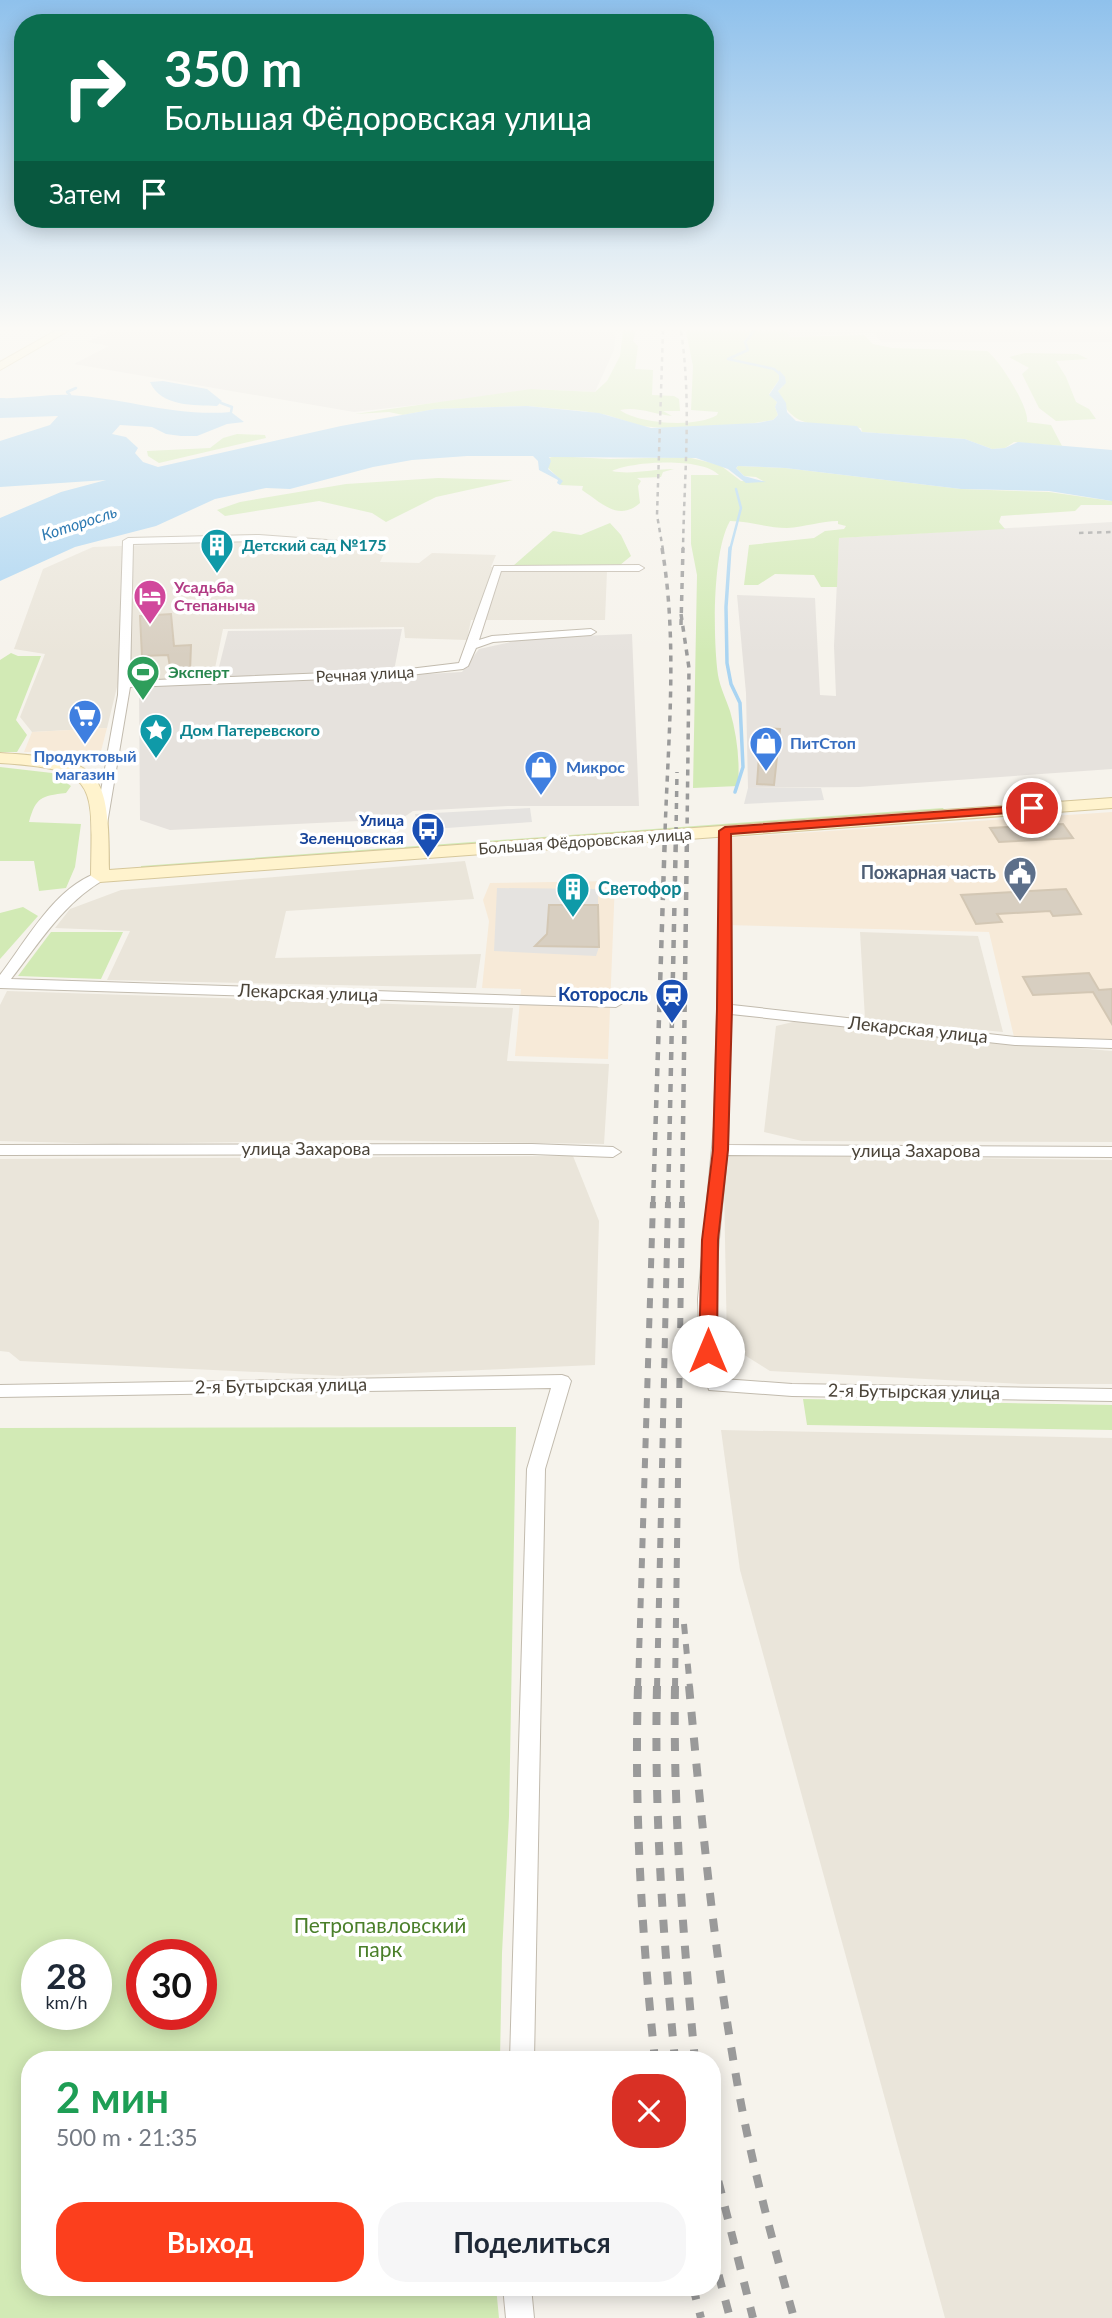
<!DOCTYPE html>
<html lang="ru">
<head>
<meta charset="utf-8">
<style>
	body { margin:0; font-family:Lato,sans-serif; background:#f6f6f7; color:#1f2937; height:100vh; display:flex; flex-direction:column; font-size:26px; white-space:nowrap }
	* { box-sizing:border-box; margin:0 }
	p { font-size:23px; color:#747a83 }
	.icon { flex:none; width:38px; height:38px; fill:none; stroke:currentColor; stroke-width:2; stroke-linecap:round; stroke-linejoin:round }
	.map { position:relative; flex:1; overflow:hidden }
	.details { position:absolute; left:21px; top:2051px; width:700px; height:245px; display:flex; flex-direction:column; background:#fff; border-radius:28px; box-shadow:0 4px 18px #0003 }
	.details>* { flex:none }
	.banner { position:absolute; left:14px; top:14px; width:700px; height:214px; border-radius:28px; box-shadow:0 4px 18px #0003; background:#0b6e4f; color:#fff; overflow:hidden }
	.speed { position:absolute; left:21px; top:1939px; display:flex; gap:14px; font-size:35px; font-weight:700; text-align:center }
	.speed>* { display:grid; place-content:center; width:91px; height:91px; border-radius:50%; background:#fff; box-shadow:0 4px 18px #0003; line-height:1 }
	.speed small { font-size:18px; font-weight:400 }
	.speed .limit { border:10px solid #d22; background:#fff; color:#111 }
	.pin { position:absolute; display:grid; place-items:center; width:60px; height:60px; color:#fff; margin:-30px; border:4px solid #fff; border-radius:50%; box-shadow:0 2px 7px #0007 }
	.me { position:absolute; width:77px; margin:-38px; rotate:0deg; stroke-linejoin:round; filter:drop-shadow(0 0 5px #0008) }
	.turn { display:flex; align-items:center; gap:24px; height:147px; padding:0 35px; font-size:32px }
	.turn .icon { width:91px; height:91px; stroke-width:2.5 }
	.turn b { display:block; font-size:49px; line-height:60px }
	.then { display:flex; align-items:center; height:66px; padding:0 35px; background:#0003; gap:14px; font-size:26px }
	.round { display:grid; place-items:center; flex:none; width:74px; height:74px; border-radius:28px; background:#f6f6f7 }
	.overview { display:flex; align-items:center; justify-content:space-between; height:119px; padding:0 35px }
	h1 { font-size:42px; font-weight:700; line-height:52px; color:#1e9e55 }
	.cta { display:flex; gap:14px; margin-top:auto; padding:14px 35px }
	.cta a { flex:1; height:80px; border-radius:28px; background:#fc3f1d; color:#fff; font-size:28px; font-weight:700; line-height:80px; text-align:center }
	.cta a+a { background:#f6f6f7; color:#1f2937 }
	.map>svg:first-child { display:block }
</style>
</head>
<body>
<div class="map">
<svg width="1112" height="2318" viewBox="0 0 1112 2318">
	<rect width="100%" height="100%" fill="#f6f3ec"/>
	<g fill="#eae5da">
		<polygon points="259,541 386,549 380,562 419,563 432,553 496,555 491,567 607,571 605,620 471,620 467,640 405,638 404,627 223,629 213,678 118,683 107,728 32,732 20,717 45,654 14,649 43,569 93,547"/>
		<polygon points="465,861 474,899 286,911 275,958 481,954 476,988 107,980 130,931 55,928 70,909 121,890"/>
		<polygon points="860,932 978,936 1003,1032 865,1019"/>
		<polygon points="7,991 513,1008 507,1061 609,1064 604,1144 360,1140 113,1144 0,1141 0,1005"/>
		<polygon points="797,1021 908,1034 1112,1051 1112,1142 802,1141 764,1132 776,1026"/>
		<polygon points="728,1155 1112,1160 1112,1384 1022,1384 770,1371 727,1344 724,1187"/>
		<polygon points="573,1156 599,1221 595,1365 343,1376 20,1361 9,1352 0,1351 0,1159"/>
		<polygon points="721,1430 1112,1438 1112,2318 945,2318 740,1570"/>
	</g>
	<g fill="#f7ead8">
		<polygon points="107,728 101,751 24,752 32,732"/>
		<polygon points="1112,812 1112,1044 1015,1041 989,932 726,925 725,838"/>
		<polygon points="615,881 608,1059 515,1056 521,989 482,988 489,921 483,900 490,883"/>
	</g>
	<g fill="#e6e2dd">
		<polygon points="110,331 616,331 614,350 595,392 531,389 504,395 354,412 74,364 109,346 87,342"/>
		<polygon points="787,331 1112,331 1112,342 881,342 874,333 788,337"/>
		<polygon points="1112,522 1112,769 859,787 748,788 746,693 737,595 815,598 820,695 836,696 834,646 839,538"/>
		<polygon points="402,629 393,676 462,672 479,649 529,638 632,634 639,806 508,806 413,811 401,819 170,830 140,820 139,687 215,683 228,631"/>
	</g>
	<g fill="#d2eab5" fill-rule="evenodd">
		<path d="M623,331H636L633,341L638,346L635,369L653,370L652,395L674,396L679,399L680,411H663L672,416C654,414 637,406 620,410C639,424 696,428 717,415L718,412L691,410L693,366L686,331H787L789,337L864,335L873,344L892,348L987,351C999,359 1030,408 1027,422L1051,425L1062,446L1014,442L1005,448L992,449L965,439L862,432L861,428C822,424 790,432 778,391L783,386L779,372V380L769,394L777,402L775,407L778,415L773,420L748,424L664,428L641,426L607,415L583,411L527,406L435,409L403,415L389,412L355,414L531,389L595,392L607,381L620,356Z"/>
		<polygon points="1025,353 1078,354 1088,359 1056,361 1066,377 1076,402 1089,409 1096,419 1056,421 1039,408 1022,374 1029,368 1009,357"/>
		<polygon points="237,434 265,435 266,438 159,463 148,456 147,451 210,448 223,438"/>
		<path d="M554,456L610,459L687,457L720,465L741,481H763L756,477L744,476L736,468L738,466L785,468L961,489L1049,492L1112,501V505H1081L1075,511L1001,516L999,522L1005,529L839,538L837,587H821L814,575L775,574L758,585H744L749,545L814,538L825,531L844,529L846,526L838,524V521C821,521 805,527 787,528C767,528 750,521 730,521C712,552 713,639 718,675C720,687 726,699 730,711C737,735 740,761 738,786L693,788L697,575L691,544V475H719C702,457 633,461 612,471C631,475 653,469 674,469L663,472L661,477L637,478L641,481L638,486L640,503C618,522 602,503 582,490L583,486L560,485L562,481L547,467L551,461L547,459Z"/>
		<polygon points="438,478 513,480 436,497 386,522 372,513 319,501 225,516 217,510 240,502 346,484"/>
		<polygon points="610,523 621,535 631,556 614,570 513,566 553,531 581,535"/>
		<polygon points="11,653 18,656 41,656 16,720 27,735 17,752 0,752 0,660"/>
		<path d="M0,767L52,773L71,786L66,793C41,796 36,797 29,822L81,824L75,867L66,888L39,891L34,861H0Z"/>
		<polygon points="943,808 945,811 141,869 141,866"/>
		<polygon points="23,907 38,916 0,959 0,913"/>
		<polygon points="51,932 123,932 101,979 18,976"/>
		<polygon points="803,1399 1112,1405 1112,1430 807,1425"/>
		<path d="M516,1427L509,1816L502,1953L500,2060H30V2287H496L499,2318H0V1428ZM37,1955H96V2014H37ZM142,1955H201V2014H142Z"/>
	</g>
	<g fill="#e5e3e0">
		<polygon points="748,788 821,788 824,800 744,804"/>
		<polygon points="530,808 532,822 419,830 415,814"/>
		<polygon points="497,888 598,889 598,905 549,905 547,934 536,946 599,947 596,956 494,951"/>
	</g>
	<g fill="#a9d4f2">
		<path d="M779,370L785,377L786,383L778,391L786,403L787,412L796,421L803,422L857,426L862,432L965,439L992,449L1005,448L1018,442L1112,450V501L1049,491L961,489L785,468L738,466L736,468L744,476L766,482L746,483L728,469L696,458L549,457L551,461L548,469L563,481L560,485L557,483L558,480L539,470L538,461L533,456H467L412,460L373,467L290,489L266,488L215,499L156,526L75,547L0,581V518L61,492L106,480L0,487V441L50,425L58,416L0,418V398C23,399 47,394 70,395C124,398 176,417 231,412L244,422L227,424L197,436H181L166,434L152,427L120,425L112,434L126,437L138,448L135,453L143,462L158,467L341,426L435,409L527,406L599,413L651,428L757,423L773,420L778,415L775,407L777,402L769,395L779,380Z"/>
		<path d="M163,381L207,389L222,401L217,406C194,405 161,407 150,382Z"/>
	</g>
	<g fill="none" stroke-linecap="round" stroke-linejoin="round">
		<g stroke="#a9d4f2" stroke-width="2.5">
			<polyline points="754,331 745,342 748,350 728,359 774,369 781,375"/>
			<polyline points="70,395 67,392 76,388"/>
			<polyline points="221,403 232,407 231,412"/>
			<polyline points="730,550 741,508 736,489"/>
		</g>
		<polyline stroke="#a9d4f2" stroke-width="3.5" points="730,548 726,607 727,663 731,684 740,703 743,767 735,792"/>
	</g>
	<g fill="#d8cfc1" stroke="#d3c7b4" stroke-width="2">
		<polygon points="171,614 174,646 191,645 190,672 171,673 168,655 142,656 140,616"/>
		<polygon points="761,728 780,729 774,785 757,784"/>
		<polygon points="1063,824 1073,838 999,842 990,828"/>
		<polygon points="1066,889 1081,914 1053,916 1050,911 997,914 1002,922 976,924 961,895"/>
		<polygon points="549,905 598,905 599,947 535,946 547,934"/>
		<polygon points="1089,973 1099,990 1112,989 1112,1024 1093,992 1033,995 1023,977"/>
	</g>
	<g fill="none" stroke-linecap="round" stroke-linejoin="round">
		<defs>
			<g id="street">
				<polygon points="259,535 381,544 386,547 381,550 259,541 133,544 130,681 401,670 459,663 494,566 639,565 644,568 639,571 501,571 479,640 492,636 591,629 596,632 591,635 493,642 476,648 468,666 463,669 401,676 130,687 107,824 105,827 97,827 95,824 106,763 45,765 39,761 45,757 107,756 118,695 123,541 128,538"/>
				<path d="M725,827L731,831L732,1005L1015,1037L1112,1040V1048L1015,1045L731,1014L728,1145L1112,1147V1157L727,1155C721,1230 707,1305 723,1379L792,1384L1112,1389V1401L792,1396L709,1390L700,1358L698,1299L714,1126L719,940V831Z"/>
				<path d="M100,872L105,873V879C63,903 40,942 11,979L616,999L623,1003L616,1007L0,988V975C27,940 55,886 100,872Z"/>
				<polygon points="532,1144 613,1147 621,1152 613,1157 532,1154 0,1155 0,1145"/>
				<polygon points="562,1375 568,1377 571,1381 545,1469 534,2060 510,2060 527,1469 551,1388 0,1397 0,1385"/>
				<polygon points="503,2287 531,2287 534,2318 506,2318"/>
			</g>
			<g id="secondary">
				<polygon points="55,331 68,331 0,370 0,362"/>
				<path d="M0,753C102,759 109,769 109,870L1112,798V808L100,882L91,876C92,784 100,769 0,763Z"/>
			</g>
		</defs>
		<use href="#street" stroke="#c2bbae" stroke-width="2"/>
		<use href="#secondary" stroke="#d6c79b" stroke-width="2"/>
		<use href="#street" fill="#fff" fill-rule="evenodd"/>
		<use href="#secondary" fill="#fff3cd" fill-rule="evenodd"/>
		<g stroke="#9a9a9a" stroke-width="2.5" stroke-dasharray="4.5 4.5" stroke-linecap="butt">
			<path d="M681,331C692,403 684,477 683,550"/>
			<polyline points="1079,533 1112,532"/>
			<polyline points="663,550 657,515 663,331"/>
		</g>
		<g stroke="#9a9a9a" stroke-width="3.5" stroke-dasharray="6 6" stroke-linecap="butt">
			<path d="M662,548C678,642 668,739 665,833"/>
			<polyline points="681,614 689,668 687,833"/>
			<polyline points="681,625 683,548"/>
			<polyline points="676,833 677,772"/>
		</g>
		<g stroke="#9a9a9a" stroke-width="4.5" stroke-dasharray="8 8" stroke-linecap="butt">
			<polyline points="653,1204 665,832"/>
			<polyline points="668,1204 676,832"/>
			<polyline points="682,1204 687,832"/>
		</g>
		<g stroke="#9a9a9a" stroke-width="6" stroke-dasharray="10 10" stroke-linecap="butt">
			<polyline points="684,1624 690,1688"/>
			<polyline points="638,1688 653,1202"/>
			<polyline points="657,1688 668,1202"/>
			<polyline points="675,1688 682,1202"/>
		</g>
		<g stroke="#9a9a9a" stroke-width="8" stroke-dasharray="13 13" stroke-linecap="butt">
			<path d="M638,1686C634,1811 642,1936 655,2060"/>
			<path d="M657,1686C654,1811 663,1935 675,2060"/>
			<path d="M675,1686C673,1811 683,1935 695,2060"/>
			<path d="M689,1686C701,1814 713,1943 735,2070C749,2154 771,2236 794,2318"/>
			<polyline points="712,2156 753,2318"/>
			<polyline points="712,2250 730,2318"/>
			<polyline points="693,2287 701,2318"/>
		</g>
	</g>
	<linearGradient id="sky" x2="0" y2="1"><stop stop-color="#8fc1ec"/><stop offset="0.5" stop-color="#fbfaf6"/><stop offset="1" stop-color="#fbfaf6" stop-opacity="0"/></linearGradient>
	<rect width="1112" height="656" fill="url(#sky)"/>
	<polygon fill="#fc3f1d" stroke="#a42913" stroke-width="2" points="1032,805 1036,806 1036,811 731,834 732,1009 728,1150 718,1240 717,1351 714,1356 702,1356 699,1351 702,1240 713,1150 717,1009 719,831 725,827"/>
	<defs>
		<symbol id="building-pin" viewBox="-11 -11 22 30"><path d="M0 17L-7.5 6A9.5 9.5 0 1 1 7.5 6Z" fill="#0f9aa8" stroke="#fff"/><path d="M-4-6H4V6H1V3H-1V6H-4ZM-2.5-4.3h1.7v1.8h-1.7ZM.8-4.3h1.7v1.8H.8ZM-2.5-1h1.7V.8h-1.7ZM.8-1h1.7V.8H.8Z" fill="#fff"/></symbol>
		<symbol id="hotel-pin" viewBox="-11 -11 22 30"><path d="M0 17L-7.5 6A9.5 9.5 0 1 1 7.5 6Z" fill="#d1479c" stroke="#fff"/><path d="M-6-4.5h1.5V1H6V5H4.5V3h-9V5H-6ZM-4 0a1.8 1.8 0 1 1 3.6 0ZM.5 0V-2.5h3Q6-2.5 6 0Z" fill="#fff"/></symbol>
		<symbol id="stadium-pin" viewBox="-11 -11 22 30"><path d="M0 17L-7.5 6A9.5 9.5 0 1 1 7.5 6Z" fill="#2e9e5b" stroke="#fff"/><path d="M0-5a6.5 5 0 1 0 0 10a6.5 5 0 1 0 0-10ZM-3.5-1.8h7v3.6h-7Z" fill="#fff"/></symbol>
		<symbol id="supermarket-pin" viewBox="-11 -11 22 30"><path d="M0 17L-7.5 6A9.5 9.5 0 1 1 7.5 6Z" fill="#3f7fe0" stroke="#fff"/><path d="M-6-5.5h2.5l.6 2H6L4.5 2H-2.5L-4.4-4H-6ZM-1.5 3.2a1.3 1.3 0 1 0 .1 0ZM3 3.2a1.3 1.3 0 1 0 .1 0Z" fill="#fff"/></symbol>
		<symbol id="sight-pin" viewBox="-11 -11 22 30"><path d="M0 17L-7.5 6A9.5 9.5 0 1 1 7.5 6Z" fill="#0f9aa8" stroke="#fff"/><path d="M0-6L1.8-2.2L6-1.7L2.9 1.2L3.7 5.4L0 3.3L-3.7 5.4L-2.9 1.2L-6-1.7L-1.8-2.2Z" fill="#fff"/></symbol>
		<symbol id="shop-pin" viewBox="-11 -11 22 30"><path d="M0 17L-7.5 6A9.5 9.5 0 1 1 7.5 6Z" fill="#3f7fe0" stroke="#fff"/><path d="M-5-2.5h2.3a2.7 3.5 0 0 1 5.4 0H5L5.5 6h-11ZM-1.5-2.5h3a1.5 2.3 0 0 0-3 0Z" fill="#fff"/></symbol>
		<symbol id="bus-pin" viewBox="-11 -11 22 30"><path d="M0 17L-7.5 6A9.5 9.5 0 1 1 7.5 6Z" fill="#1a4fb4" stroke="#fff"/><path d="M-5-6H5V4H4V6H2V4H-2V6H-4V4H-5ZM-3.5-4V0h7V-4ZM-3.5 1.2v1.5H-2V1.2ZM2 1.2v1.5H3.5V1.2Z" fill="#fff"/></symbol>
		<symbol id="civic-pin" viewBox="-11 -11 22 30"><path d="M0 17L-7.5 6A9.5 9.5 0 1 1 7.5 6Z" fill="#5c6f8a" stroke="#fff"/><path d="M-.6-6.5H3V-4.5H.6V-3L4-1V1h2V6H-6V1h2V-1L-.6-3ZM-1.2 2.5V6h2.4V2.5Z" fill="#fff"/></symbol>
		<symbol id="station-pin" viewBox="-11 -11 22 30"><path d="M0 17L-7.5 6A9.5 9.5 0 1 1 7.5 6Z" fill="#1a4fb4" stroke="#fff"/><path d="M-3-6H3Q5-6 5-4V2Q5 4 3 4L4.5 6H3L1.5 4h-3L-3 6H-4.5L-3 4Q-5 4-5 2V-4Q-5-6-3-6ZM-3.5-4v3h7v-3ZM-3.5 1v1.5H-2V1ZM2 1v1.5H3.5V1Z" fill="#fff"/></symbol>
	</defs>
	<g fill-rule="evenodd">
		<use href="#building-pin" x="198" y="526" width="38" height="52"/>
		<use href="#hotel-pin" x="131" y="577" width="38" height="52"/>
		<use href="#stadium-pin" x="124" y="653" width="38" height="52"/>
		<use href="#supermarket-pin" x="66" y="697" width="38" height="52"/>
		<use href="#sight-pin" x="137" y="711" width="38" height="52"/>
		<use href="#shop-pin" x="747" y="724" width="38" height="52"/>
		<use href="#shop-pin" x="522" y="748" width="38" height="52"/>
		<use href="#bus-pin" x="409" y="810" width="38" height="52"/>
		<use href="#civic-pin" x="1001" y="854" width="38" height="52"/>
		<use href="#building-pin" x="554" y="870" width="38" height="52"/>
		<use href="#station-pin" x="653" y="976" width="38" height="52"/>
	</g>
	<g text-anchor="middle" stroke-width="7" stroke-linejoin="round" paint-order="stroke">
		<g font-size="16" font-style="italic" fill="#2e7ab2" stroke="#fff">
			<text transform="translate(79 523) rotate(-18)" y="6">Которосль</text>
		</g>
		<g font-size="16" font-weight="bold" fill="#0d838f" stroke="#fff" text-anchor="start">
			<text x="242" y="551">Детский сад №175</text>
			<text x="180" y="736">Дом Патеревского</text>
		</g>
		<g font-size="16" font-weight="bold" fill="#b23c85" stroke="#fff" text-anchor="start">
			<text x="174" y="593">Усадьба<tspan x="174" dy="18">Степаныча</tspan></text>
		</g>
		<g font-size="16" font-weight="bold" fill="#27864d" stroke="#fff" text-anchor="start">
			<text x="168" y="678">Эксперт</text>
		</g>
		<g font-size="16" fill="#4b4439" stroke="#fff">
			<text transform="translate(365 674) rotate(-3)" y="6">Речная улица</text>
			<text transform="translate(585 841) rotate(-4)" y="6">Большая Фёдоровская улица</text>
		</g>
		<g font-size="16" font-weight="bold" fill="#366cbe" stroke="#fff" text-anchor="start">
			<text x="790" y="749">ПитСтоп</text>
			<text x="85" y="762" text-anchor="middle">Продуктовый<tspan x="85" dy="18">магазин</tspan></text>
			<text x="566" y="773">Микрос</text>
		</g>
		<g font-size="16" font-weight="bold" fill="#164399" stroke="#fff" text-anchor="end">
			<text x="404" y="826">Улица<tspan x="404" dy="18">Зеленцовская</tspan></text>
		</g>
		<g font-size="18" font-weight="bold" fill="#4e5e75" stroke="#fff" text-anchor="end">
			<text x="996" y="879">Пожарная часть</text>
		</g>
		<g font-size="18" font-weight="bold" fill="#0d838f" stroke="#fff" text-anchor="start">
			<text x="598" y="895">Светофор</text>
		</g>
		<g font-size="18" fill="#4b4439" stroke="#fff">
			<text transform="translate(308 993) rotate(2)" y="6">Лекарская улица</text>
			<text transform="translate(918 1030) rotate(6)" y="6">Лекарская улица</text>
			<text x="306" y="1155">улица Захарова</text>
			<text x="916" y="1157">улица Захарова</text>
			<text transform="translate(281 1386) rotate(-1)" y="6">2-я Бутырская улица</text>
			<text transform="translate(914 1392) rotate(1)" y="6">2-я Бутырская улица</text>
		</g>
		<g font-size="18" font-weight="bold" fill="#164399" stroke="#fff" text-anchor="end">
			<text x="648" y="1001">Которосль</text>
		</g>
		<g font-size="21" fill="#4a7f2a" stroke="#fff">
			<text x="380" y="1933">Петропавловский<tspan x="380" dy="24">парк</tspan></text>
		</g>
	</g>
</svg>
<div class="speed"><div>28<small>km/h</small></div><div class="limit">30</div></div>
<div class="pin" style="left:1032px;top:808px;background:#d93025"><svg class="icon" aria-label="arrive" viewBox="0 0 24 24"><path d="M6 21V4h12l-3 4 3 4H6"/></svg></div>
<svg class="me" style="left:708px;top:1351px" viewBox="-20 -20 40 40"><circle r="19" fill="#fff"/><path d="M0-13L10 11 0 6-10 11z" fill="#fc3f1d"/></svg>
<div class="banner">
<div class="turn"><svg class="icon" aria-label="right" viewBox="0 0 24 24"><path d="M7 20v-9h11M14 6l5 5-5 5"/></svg><div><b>350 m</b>Большая Фёдоровская улица</div></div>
<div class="then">Затем<svg class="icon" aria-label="arrive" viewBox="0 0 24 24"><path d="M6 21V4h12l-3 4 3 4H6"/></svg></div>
</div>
<section class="details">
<div class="overview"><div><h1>2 мин</h1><p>500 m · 21:35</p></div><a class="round" style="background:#d93025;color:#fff"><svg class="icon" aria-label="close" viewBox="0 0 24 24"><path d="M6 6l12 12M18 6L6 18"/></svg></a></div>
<div class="cta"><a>Выход</a><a>Поделиться</a></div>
</section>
</div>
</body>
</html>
